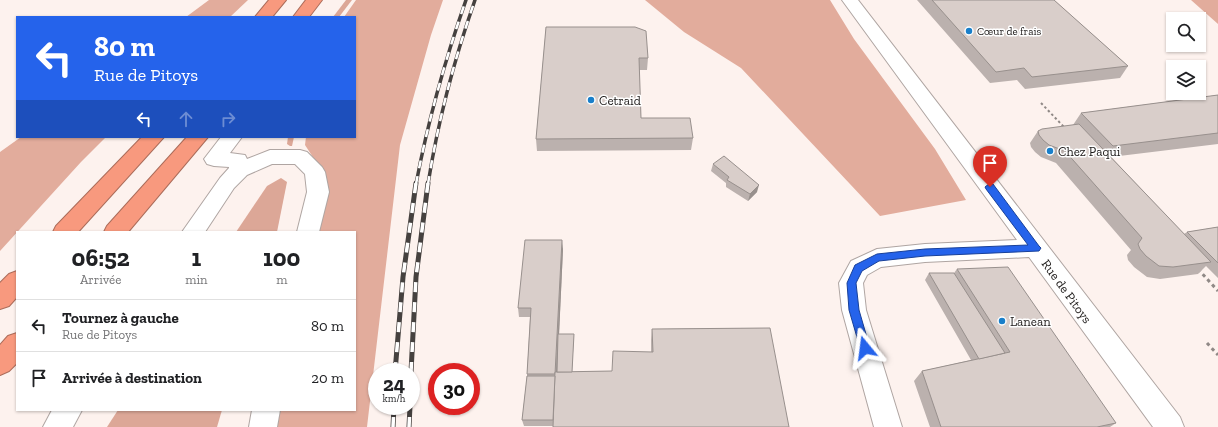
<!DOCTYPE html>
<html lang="fr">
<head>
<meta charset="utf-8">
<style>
	body { margin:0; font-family:"Zilla Slab",serif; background:#f2f2f2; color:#202124; height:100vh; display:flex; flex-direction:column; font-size:15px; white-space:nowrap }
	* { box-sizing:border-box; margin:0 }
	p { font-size:13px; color:#757577 }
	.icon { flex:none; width:22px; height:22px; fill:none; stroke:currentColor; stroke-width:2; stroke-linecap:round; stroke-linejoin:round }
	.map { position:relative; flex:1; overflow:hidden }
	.side { position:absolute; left:16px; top:231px; width:340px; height:180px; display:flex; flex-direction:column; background:#fff; border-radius:0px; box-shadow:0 1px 3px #0004 }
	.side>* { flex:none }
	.hud { position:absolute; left:16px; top:16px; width:340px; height:122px; border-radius:0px; box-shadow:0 1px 3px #0004; background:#2563eb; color:#fff; overflow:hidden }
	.fabs { position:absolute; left:1166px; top:12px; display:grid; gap:8px }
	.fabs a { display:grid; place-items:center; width:40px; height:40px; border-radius:0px; background:#fff; box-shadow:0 1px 3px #0004; font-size:20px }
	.speed { position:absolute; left:368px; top:363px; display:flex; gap:8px; font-size:20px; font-weight:700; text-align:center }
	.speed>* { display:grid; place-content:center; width:52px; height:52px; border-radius:50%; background:#fff; box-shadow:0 1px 3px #0004; line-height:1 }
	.speed small { font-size:10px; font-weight:400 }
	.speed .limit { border:6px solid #d22; background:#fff; color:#111 }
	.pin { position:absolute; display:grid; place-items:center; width:34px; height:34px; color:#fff; margin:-41px -17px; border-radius:50% 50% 50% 0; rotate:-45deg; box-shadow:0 0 4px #0007 }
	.pin .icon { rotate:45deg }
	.me { position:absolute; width:44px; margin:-22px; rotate:344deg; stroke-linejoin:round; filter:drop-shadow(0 0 3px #0008) }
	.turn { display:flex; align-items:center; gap:14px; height:84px; padding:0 12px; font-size:18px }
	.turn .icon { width:52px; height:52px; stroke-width:2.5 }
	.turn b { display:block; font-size:28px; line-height:34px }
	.lanes { display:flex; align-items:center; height:38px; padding:0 12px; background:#0003; justify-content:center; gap:20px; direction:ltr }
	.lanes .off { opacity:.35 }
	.eta { display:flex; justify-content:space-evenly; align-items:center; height:68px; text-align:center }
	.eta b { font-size:24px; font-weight:700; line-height:28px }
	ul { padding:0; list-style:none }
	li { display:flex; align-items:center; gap:12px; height:52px; padding:0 12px; border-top:1px solid #e0e0e0 }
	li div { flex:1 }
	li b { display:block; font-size:15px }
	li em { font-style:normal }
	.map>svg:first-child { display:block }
</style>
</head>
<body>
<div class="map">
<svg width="1218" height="427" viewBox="0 0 1218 427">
	<rect width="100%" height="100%" fill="#fdf2ee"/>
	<g fill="#e2ac9c">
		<polygon points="209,0 248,0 230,17 186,17"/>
		<polygon points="356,0 443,0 431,35 400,145 367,427 273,427 277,410 355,410 355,232 315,232 326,177 305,145 306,137 355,137 355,17 344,17"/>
		<polygon points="645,0 830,0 854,39 935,149 966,200 880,216 741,68 684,32"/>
		<polygon points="1191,0 1218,0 1218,24"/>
		<polygon points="21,137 106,137 81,162 0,251 0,152"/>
	</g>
	<g fill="#dca797">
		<polygon points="281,178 287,182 277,232 236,232 267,186"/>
		<polygon points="118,410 222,410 217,427 107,427"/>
	</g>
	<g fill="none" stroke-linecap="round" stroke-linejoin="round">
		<g fill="#dca797" fill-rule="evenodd">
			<polygon points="346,0 352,0 339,17 333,17"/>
			<polygon points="288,137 294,137 292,146 290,146 287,144"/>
		</g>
		<defs>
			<g id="minor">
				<polygon points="842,0 858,0 1180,417 1184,427 1153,427 1029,257 925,262 881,267 867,275 863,283 866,310 902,427 874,427 842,310 839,283 851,261 877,249 925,244 1017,240"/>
				<polygon points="221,137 242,137 230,153 245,155 247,159 270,150 300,150 307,152 322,167 325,172 329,192 319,232 297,232 307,192 305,174 295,164 272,164 247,175 234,188 205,232 182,232 220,178 229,168 229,167 214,166 207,164 204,159"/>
				<polygon points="52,410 82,410 73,427 43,427"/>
				<polygon points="252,410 280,410 277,427 249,427"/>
			</g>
			<g id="highway">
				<polygon points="269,0 286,0 272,17 255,17"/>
				<polygon points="306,0 322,0 309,17 293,17"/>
				<polygon points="142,137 164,137 78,232 53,232 56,226"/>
				<polygon points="187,137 208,137 128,232 104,232 107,226"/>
				<polygon points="17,271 17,297 9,306 0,309 0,283 9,274"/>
				<polygon points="17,333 17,363 9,371 0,375 0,345 8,336"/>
			</g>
		</defs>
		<use href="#minor" stroke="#afa5a2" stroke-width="2"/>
		<use href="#highway" stroke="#ab6c5a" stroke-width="2"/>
		<polyline stroke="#908986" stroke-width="2" stroke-dasharray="2.5 2.5" stroke-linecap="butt" points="1041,103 1064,127"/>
		<g stroke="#908986" stroke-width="3" stroke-dasharray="3.5 3.5" stroke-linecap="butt">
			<polyline points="1198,269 1218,291"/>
			<polyline points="1207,343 1218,355"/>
		</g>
		<use href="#minor" fill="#fff" fill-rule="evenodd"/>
		<use href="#highway" fill="#f8997e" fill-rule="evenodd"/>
		<defs>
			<g id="rail-far1">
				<path d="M416,184C428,121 445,60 466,0"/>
				<path d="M428,184C438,121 454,60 475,0"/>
			</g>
			<g id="rail">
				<polyline points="395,372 403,277 416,183"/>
				<polyline points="411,372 416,277 428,183"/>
				<polyline points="393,427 394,406"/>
				<polyline points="409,427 410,406"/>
			</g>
		</defs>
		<use href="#rail-far1" stroke="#45413f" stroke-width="3.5"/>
		<use href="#rail" stroke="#45413f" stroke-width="5"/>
		<use href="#rail-far1" stroke="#fff" stroke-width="2.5" stroke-dasharray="8" stroke-linecap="butt"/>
		<use href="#rail" stroke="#fff" stroke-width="3.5" stroke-dasharray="10" stroke-linecap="butt"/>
	</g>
	<g fill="#bbb1ae">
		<polygon points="917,0 1054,0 1128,66 1120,78 1025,89 1017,80 990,83"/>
		<polygon points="546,27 648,58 647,70 639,70 641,118 693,138 691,150 537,151 536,139"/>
		<polygon points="1218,95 1218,144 1111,157 1184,234 1187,232 1218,227 1218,278 1206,266 1198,274 1160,279 1147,277 1134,267 1128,260 1127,255 1131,250 1056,163 1041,157 1035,152 1031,147 1030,143 1038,131 1073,125 1081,113"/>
		<polygon points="713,164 757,192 748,201 726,187 726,183 711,171"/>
		<polygon points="563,249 559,334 574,334 572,372 612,371 651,352 651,340 652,329 770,328 553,426 524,426 522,420 527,376 527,374 530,317 519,317 518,308"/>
		<polygon points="957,269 1116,423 1110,427 930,427 914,381 922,371 971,360 925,280 929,273 954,273"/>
	</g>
	<g fill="#98908d">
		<polygon points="759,185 757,192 748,201 750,194"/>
		<polygon points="562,240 563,249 557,379 556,374"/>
	</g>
	<g fill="#d9ceca" stroke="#98908d">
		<polygon points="932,0 1054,0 1128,66 1032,77 1024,68 996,72"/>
		<polygon points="546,27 635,27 646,31 648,58 639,58 641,118 690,118 693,138 536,139"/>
		<polygon points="1218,95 1218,133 1113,146 1081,113"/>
		<polygon points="1079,124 1211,262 1173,267 1159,266 1146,256 1140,249 1138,244 1142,238 1065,151 1049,145 1043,140 1039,135 1038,131 1042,129"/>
		<polygon points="724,156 759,185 750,194 727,180 729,177 713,164"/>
		<polygon points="1218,227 1218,263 1187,232"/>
		<polygon points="525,240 562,240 555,374 527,374 531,308 518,308"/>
		<polygon points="1008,267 1116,423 1097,427 941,427 922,371 1010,352 957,269"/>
		<polygon points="929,273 954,273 1005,353 979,359"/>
		<polygon points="770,328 789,427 553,427 555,372 612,371 613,351 653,352 652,329"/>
		<polygon points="558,334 574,334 572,372 557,372"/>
		<polygon points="527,376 555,376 553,420 522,420"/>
	</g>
	<polygon fill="#2563eb" stroke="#184099" points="990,183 993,184 1039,246 1041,248 1039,251 925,256 879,261 862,271 856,283 859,310 870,348 869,351 865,352 861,351 849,310 847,283 855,265 877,254 925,249 1028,245 986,189 985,187"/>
	<g fill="#197fca" stroke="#fff" stroke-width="1.5">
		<circle cx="969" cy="31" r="4"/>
		<circle cx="591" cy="100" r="4"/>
		<circle cx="1050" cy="151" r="4"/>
		<circle cx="1002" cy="321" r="4"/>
	</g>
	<g text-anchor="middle" stroke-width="3" stroke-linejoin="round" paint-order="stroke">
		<g font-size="11" fill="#1b1817" stroke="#fff" text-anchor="start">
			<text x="977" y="35">Cœur de frais</text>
		</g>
		<g font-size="13" fill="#1b1817" stroke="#fff" text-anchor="start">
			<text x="599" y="105">Cetraid</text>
			<text x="1058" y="156">Chez Paqui</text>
			<text x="1010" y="326">Lanean</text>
		</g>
		<g font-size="13" fill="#1b1817" stroke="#fff">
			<text transform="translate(1067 291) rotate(54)" y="5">Rue de Pitoys</text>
		</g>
	</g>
</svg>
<div class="fabs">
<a><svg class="icon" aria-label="search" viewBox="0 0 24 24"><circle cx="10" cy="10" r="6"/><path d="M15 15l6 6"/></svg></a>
<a><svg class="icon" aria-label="layers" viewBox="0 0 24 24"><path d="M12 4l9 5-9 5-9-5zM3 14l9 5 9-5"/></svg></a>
</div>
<div class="speed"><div>24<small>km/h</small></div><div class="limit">30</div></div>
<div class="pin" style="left:990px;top:187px;background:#d93025"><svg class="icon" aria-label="arrive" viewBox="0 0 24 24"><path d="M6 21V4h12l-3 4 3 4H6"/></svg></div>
<svg class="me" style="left:865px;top:348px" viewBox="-20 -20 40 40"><path d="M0-17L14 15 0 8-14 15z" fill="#2563eb" stroke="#fff" stroke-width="4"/></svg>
<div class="hud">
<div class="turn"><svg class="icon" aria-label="left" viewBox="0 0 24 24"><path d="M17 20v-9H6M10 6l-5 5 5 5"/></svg><div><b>80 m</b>Rue de Pitoys</div></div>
<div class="lanes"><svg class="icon" aria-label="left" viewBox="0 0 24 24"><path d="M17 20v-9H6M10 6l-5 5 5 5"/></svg><svg class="icon off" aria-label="ahead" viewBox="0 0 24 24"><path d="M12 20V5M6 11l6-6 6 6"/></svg><svg class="icon off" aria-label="right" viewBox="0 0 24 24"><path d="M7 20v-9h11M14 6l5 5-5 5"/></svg></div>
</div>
<section class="side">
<div class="eta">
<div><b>06:52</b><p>Arrivée</p></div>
<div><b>1</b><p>min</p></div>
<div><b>100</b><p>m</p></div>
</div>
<ul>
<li><svg class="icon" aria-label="left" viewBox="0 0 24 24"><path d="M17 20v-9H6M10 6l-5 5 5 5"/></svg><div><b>Tournez à gauche</b><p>Rue de Pitoys</p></div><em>80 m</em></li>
<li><svg class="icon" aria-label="arrive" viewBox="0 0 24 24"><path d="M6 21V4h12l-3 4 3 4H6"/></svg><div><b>Arrivée à destination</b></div><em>20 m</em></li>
</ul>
</section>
</div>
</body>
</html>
